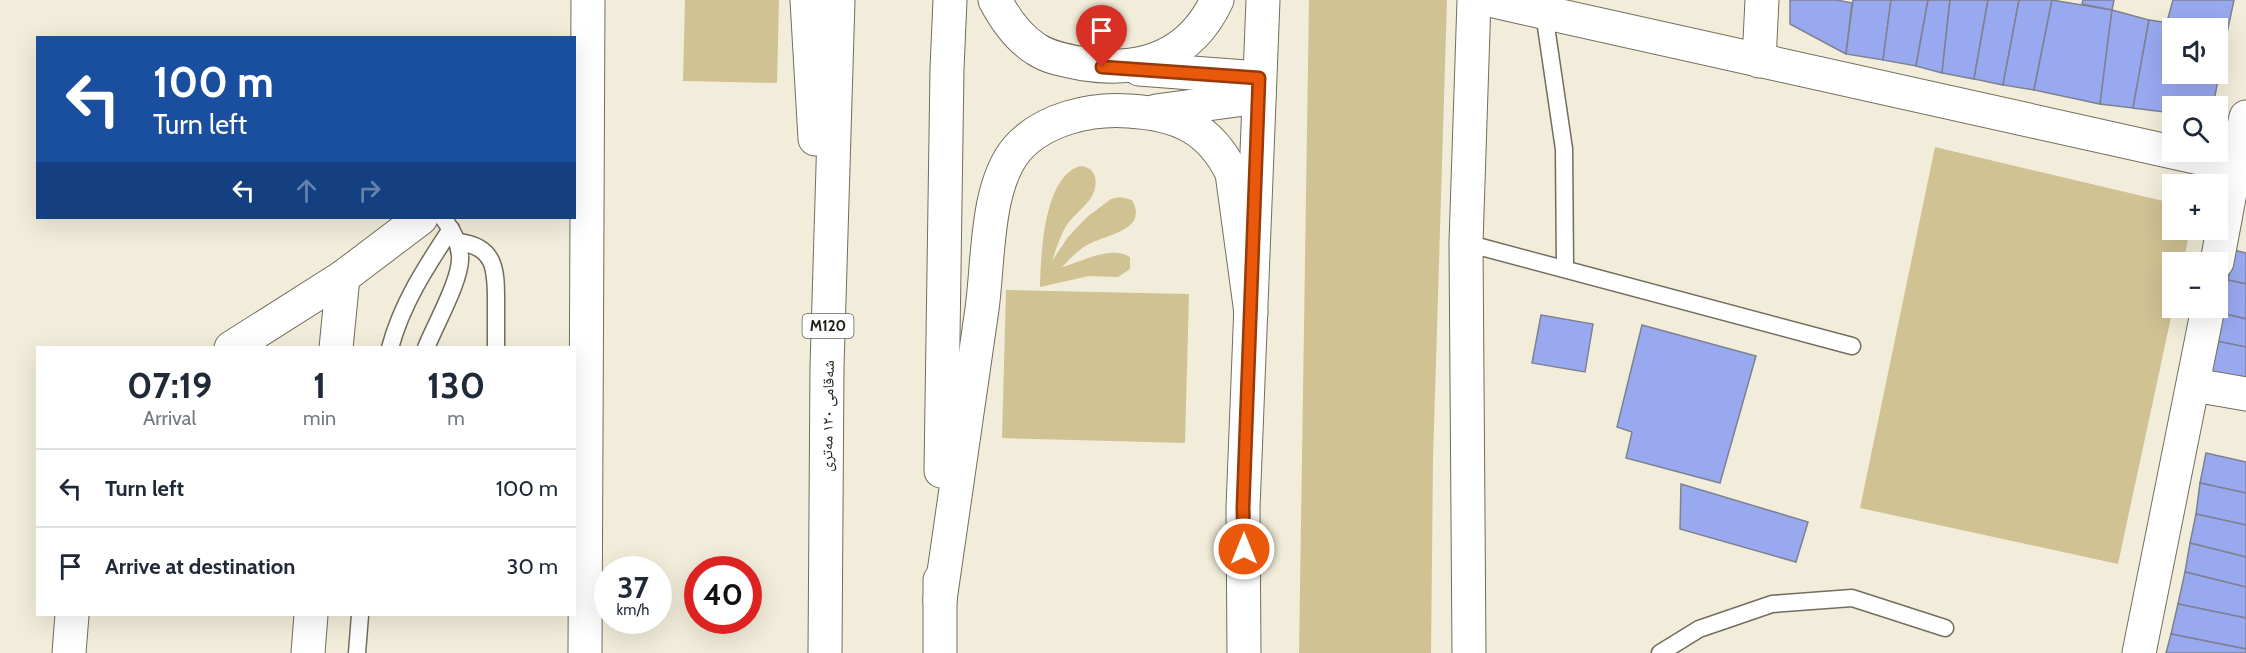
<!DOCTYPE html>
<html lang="en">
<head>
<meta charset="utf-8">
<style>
	body { margin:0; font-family:Cabin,"Noto Naskh Arabic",sans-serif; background:#f2f2f3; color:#1f2937; height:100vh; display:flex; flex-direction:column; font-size:22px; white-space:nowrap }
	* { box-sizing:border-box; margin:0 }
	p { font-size:20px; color:#747a83 }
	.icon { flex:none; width:33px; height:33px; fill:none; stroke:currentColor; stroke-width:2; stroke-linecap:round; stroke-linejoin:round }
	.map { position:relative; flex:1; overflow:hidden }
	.drawer { position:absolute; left:36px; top:346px; width:540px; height:270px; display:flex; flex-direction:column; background:#fff; border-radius:0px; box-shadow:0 6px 24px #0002 }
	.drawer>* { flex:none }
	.banner { position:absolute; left:36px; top:36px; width:540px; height:183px; border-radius:0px; box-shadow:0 6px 24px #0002; background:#1a4fa0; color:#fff; overflow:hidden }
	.fabs { position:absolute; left:2162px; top:18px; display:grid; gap:12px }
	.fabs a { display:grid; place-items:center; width:66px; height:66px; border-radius:0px; background:#fff; box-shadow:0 6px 24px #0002; font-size:30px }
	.speed { position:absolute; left:594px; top:556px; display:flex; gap:12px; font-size:30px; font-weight:700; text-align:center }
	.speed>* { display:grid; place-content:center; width:78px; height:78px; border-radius:50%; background:#fff; box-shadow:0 6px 24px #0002; line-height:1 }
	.speed small { font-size:15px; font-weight:400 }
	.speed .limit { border:9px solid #d22; background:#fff; color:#111 }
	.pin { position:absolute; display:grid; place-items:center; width:51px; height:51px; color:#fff; margin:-62px -26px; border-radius:50% 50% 50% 0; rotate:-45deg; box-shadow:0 0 6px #0007 }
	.pin .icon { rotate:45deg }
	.me { position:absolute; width:66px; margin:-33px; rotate:0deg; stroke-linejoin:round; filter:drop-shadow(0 0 4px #0008) }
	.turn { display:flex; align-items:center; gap:21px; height:126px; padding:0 18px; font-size:27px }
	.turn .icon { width:78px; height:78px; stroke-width:2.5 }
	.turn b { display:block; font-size:42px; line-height:51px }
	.lanes { display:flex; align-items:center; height:57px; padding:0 18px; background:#0003; justify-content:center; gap:30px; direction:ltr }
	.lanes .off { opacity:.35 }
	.eta { display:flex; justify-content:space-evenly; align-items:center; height:102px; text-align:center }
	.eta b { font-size:36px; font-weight:700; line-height:42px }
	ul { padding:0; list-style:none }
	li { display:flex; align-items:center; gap:18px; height:78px; padding:0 18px; border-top:2px solid #e0e1e3 }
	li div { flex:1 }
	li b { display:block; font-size:22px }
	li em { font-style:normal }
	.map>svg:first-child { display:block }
</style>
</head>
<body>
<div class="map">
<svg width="2246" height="653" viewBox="0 0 2246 653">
	<rect width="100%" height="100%" fill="#f2edda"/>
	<g fill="#d0c293">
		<polygon points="685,0 779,0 777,83 683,81"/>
		<polygon points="1309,0 1447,0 1433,460 1431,653 1299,653"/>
		<polygon points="1935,147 2172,203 2172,230 2190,230 2183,262 2172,262 2173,308 2118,564 1860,508"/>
		<path d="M1080,166C1095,167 1099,180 1093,194C1089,204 1073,215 1066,226C1060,237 1056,249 1052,261L1068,237L1087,217L1111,199L1120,197L1132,200C1149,230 1107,234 1087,245C1078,250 1069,260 1062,267C1082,262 1110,245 1130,257V269L1118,277L1089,276L1040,287C1041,256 1043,177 1080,166Z"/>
		<polygon points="1006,290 1189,294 1185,443 1002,438"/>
	</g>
	<g fill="#99a9f0" stroke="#7d8191" stroke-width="1.5">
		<polygon points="1790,0 1837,0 1852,3 1846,54 1790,24"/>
		<polygon points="1853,0 1891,0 1883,60 1846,54"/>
		<polygon points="1891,0 1928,0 1916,66 1883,60"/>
		<polygon points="1928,0 1950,0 1942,73 1916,66"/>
		<polygon points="1950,0 1988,0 1974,79 1942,73"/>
		<polygon points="1988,0 2019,0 2003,85 1974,79"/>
		<polygon points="2019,0 2052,0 2034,90 2003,85"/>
		<polygon points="2052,0 2112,10 2100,104 2034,90"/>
		<polygon points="2083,0 2114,0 2112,10 2082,4"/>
		<polygon points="2173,0 2234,0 2227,33 2217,31 2217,28 2203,28 2167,22"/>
		<polygon points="2112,10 2149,20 2133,108 2100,104"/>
		<polygon points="2149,20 2203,28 2172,28 2172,74 2217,74 2217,31 2227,33 2213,106 2172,106 2172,113 2133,108"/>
		<polygon points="2234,250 2246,253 2246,284 2228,280"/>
		<polygon points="2228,280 2246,284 2246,319 2222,313"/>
		<polygon points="2222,313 2246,319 2246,347 2216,341"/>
		<polygon points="1541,315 1593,324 1585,372 1532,363"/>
		<polygon points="1642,325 1756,356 1720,483 1626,458 1632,432 1617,427"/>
		<polygon points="2216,341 2246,347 2246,378 2210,372"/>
		<polygon points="2206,453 2246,462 2246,493 2200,483"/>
		<polygon points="2200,483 2246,493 2246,525 2196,514"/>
		<polygon points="1681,484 1808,522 1796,562 1680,529"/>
		<polygon points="2196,514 2246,525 2246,557 2190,543"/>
		<polygon points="2190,543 2246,557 2246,587 2185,572"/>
		<polygon points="2185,572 2246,587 2246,618 2178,604"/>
		<polygon points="2178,604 2246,618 2246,649 2171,634"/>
		<polygon points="2171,634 2246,649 2246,653 2166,653"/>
	</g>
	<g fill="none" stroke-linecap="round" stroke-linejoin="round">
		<defs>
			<g id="lane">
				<polyline points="1544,13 1564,149 1565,269"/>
				<path d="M458,242C495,246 496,269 496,300C496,316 496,332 496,348"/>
				<polyline points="1466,243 1852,346"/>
				<path d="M390,348C402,303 426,267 451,229"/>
				<path d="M426,348C435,325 462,278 460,256C459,241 451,229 443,218"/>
				<polyline points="357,653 360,615"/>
				<polyline points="1660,653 1699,629 1772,604 1852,598 1945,628"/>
			</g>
			<g id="street">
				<polyline points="1489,0 2235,166"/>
				<polyline points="1759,61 1762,0"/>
				<polyline points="2217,262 2235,166 2246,117"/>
				<polyline points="231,348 343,277 421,218"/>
				<polyline points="336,348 343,277"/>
				<polyline points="2194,385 2246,394"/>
				<polyline points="69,653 72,615"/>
				<polyline points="308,653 311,615"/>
				<polyline points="1469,653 1466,243 1474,0"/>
				<polyline points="2139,653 2208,308"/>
			</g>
			<g id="secondary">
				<polyline points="585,653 588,0"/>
				<polyline points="1244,653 1243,508 1263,0"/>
			</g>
			<g id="highway">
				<polyline points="807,0 815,139"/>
				<path d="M995,0C1005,19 1017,37 1036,49C1049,58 1068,61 1084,64C1142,73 1191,56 1217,0"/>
				<polyline points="1139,69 1259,78"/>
				<polyline points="1156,111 1259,97"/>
				<polyline points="941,471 947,69 950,0"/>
				<polyline points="940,580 940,653"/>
				<path d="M940,600C953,506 967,411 981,316C989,268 984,188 1017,149C1043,119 1091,108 1129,111C1178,114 1210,128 1232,173L1251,313"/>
				<polyline points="825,653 827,367 838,0"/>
			</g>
		</defs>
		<use href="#lane" stroke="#726d5d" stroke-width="19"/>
		<use href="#street" stroke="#726d5d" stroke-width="35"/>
		<use href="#secondary" stroke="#726d5d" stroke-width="35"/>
		<use href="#highway" stroke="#726d5d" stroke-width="35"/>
		<use href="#lane" stroke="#fff" stroke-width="16"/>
		<use href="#street" stroke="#fff" stroke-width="33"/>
		<use href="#secondary" stroke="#fff" stroke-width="33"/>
		<use href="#highway" stroke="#fff" stroke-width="33"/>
	</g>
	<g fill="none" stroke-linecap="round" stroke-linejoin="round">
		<defs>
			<polyline id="route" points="1102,67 1259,78 1243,508 1244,549"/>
		</defs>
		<use href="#route" stroke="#983908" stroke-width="15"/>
		<use href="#route" stroke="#ea580c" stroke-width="10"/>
	</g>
	<g text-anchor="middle" stroke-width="5" stroke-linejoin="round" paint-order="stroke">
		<rect fill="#fff" stroke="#62615d" stroke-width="1.5" x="802.5" y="314" width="51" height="24" rx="4.5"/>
		<g font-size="15" font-weight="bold" fill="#1f1d17">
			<text x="828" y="331">M120</text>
		</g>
		<g font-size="16" fill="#1f1d17" stroke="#fff">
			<text transform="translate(827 416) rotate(-89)" y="6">شەقامی ١٢٠ مەتری</text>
		</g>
	</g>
</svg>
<div class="fabs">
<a><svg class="icon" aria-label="sound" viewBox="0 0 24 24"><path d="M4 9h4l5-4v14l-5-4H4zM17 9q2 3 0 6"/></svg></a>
<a><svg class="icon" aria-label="search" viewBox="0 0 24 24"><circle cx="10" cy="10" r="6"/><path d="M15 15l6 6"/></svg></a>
<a>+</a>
<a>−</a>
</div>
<div class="speed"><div>37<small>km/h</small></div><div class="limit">40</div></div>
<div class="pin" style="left:1102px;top:67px;background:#d93025"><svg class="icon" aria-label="arrive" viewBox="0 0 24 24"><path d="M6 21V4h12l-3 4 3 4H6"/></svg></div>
<svg class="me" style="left:1244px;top:549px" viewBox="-20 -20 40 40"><circle r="17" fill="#ea580c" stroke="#fff" stroke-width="3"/><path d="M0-11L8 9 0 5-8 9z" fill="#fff"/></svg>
<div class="banner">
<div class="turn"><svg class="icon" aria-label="left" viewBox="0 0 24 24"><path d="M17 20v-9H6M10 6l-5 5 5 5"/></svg><div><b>100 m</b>Turn left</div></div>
<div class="lanes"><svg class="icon" aria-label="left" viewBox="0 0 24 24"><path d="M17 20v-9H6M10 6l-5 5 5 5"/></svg><svg class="icon off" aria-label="ahead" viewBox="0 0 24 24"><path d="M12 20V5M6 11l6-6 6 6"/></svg><svg class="icon off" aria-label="right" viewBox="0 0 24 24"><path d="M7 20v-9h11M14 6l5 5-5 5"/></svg></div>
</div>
<section class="drawer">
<div class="eta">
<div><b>07:19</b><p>Arrival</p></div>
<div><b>1</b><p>min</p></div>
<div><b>130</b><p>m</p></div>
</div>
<ul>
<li><svg class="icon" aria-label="left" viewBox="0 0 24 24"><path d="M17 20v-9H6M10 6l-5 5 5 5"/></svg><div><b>Turn left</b></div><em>100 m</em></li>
<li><svg class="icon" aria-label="arrive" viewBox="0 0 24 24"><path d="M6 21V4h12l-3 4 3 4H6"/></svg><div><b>Arrive at destination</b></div><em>30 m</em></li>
</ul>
</section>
</div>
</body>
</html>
